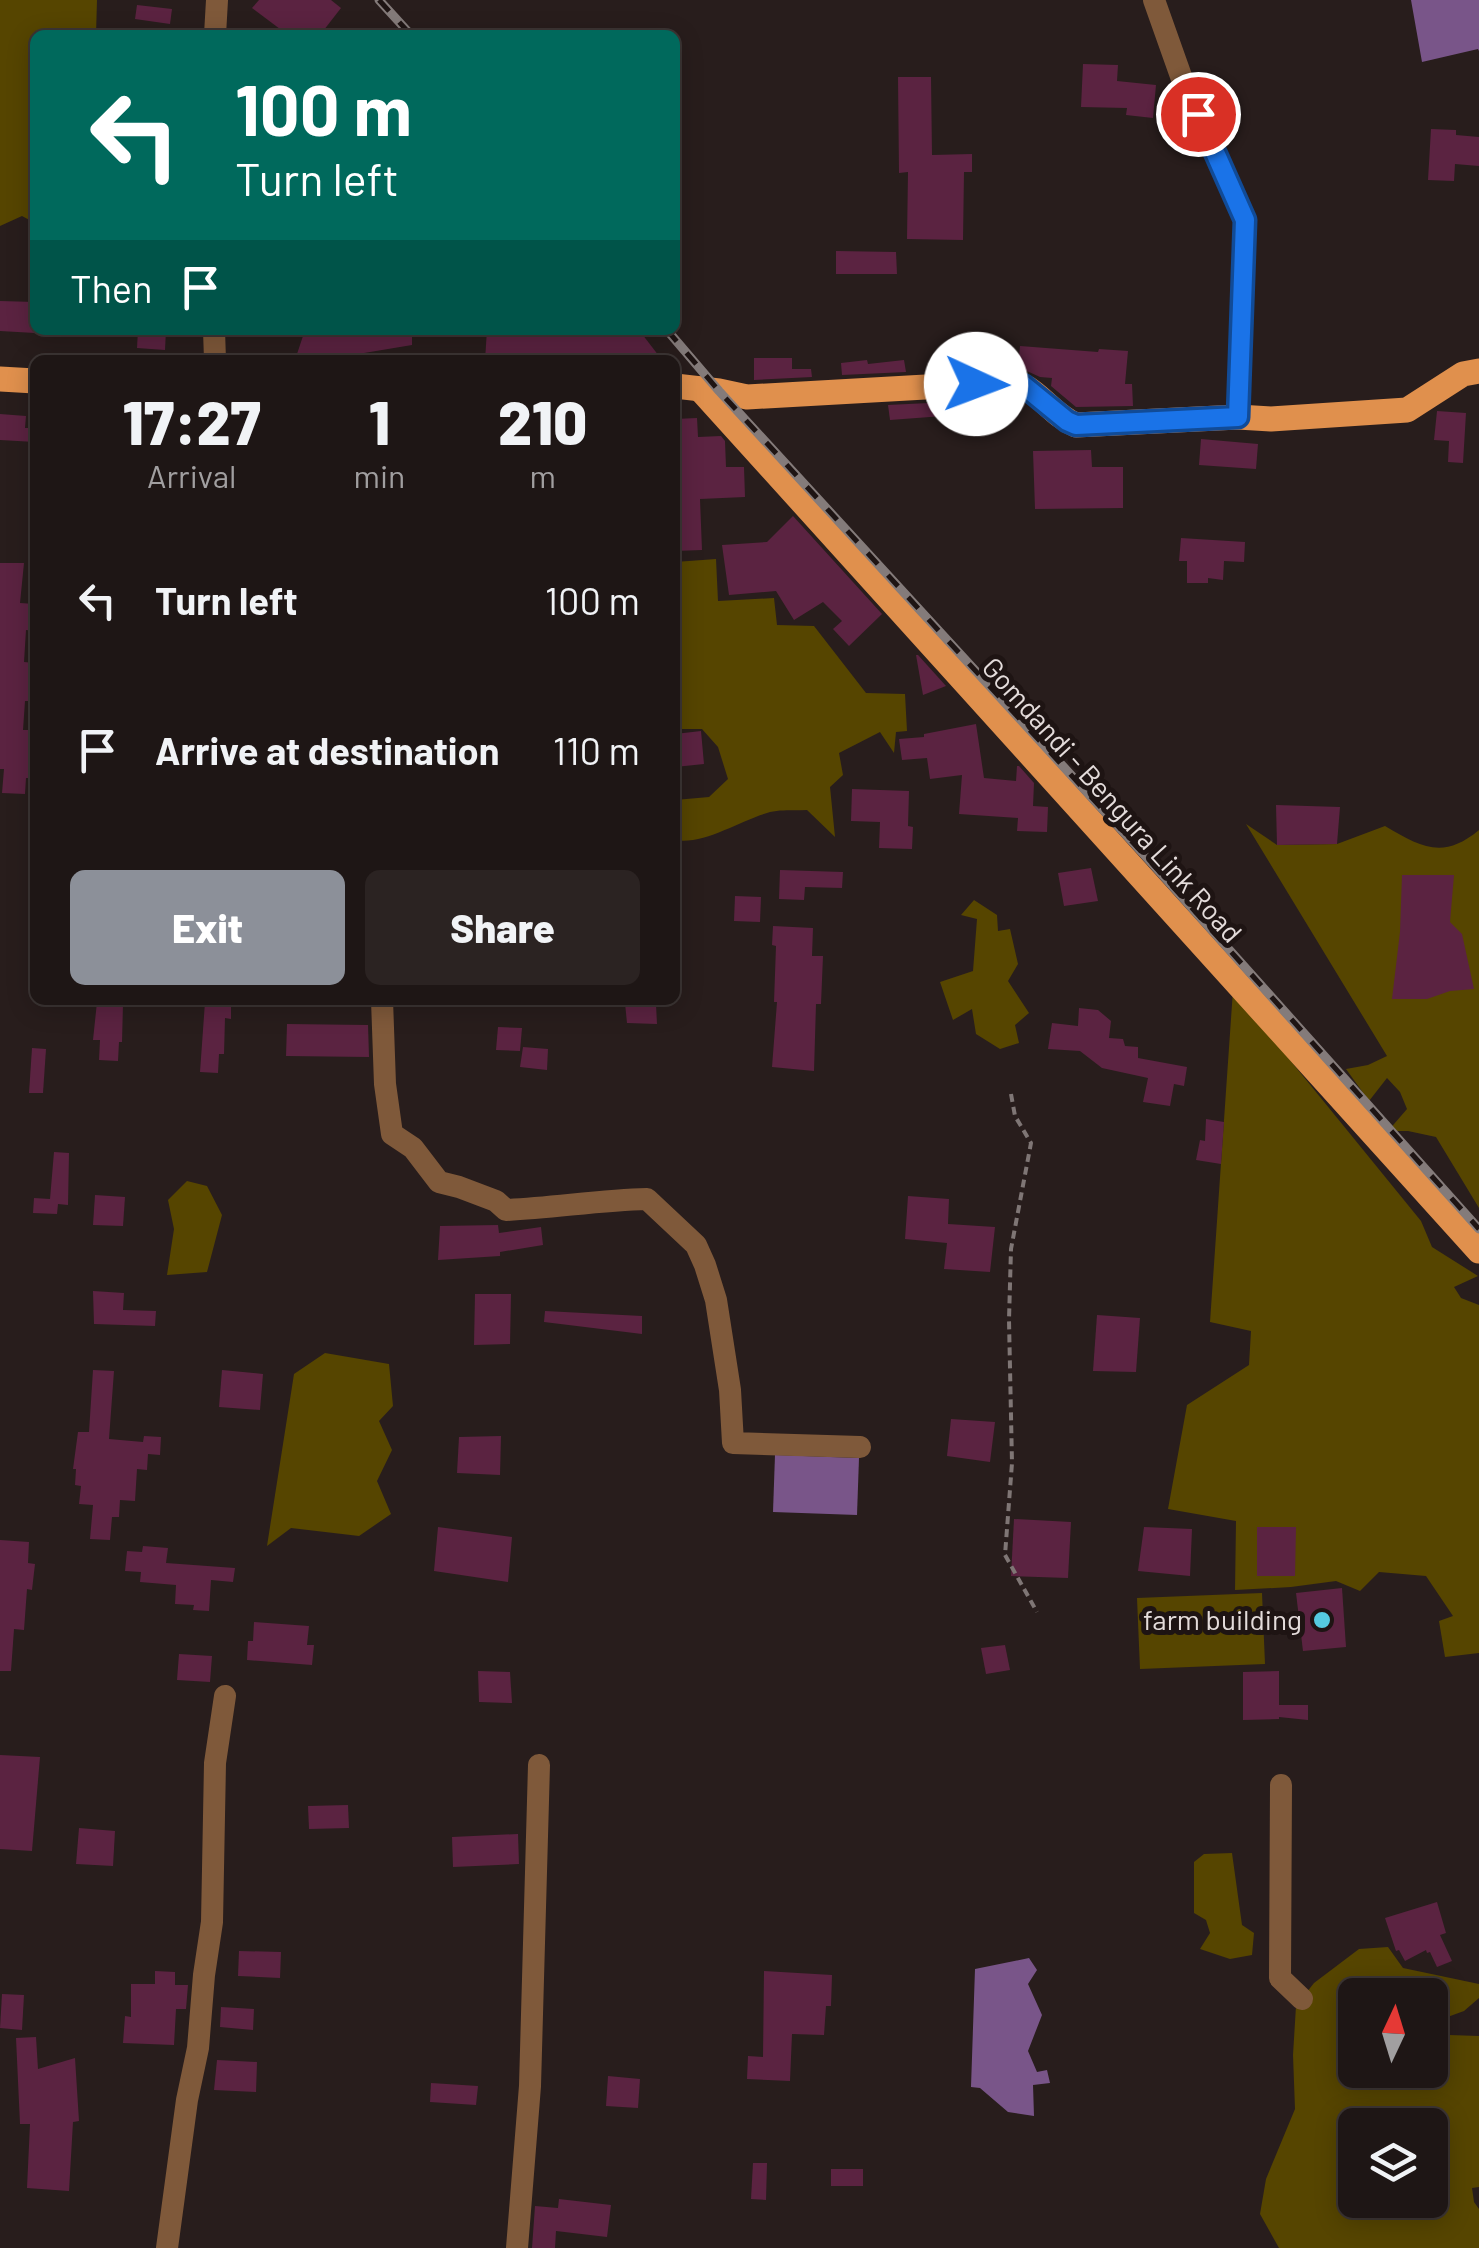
<!DOCTYPE html>
<html lang="en">
<head>
<meta charset="utf-8">
<style>
	body { margin:0; font-family:Barlow,sans-serif; background:#2b2322; color:#f1f3f6; height:100vh; display:flex; flex-direction:column; font-size:38px; white-space:nowrap }
	* { box-sizing:border-box; margin:0 }
	p { font-size:32px; color:#a19fa0 }
	.icon { flex:none; width:55px; height:55px; fill:none; stroke:currentColor; stroke-width:2; stroke-linecap:round; stroke-linejoin:round }
	.map { position:relative; flex:1; overflow:hidden }
	.details { position:absolute; left:30px; top:355px; width:650px; height:650px; display:flex; flex-direction:column; background:#1e1615; border-radius:15px; box-shadow:0 5px 25px #0003,0 0 0 2px #3c3534 }
	.details>* { flex:none }
	.hud { position:absolute; left:30px; top:30px; width:650px; height:305px; border-radius:15px; box-shadow:0 5px 25px #0003,0 0 0 2px #3c3534; background:#00695c; color:#fff; overflow:hidden }
	.needle { width:65px; rotate:4deg }
	.tools { position:absolute; left:1338px; top:1978px; display:grid; gap:20px }
	.tools a { display:grid; place-items:center; width:110px; height:110px; border-radius:15px; background:#1e1615; box-shadow:0 5px 25px #0003,0 0 0 2px #3c3534; font-size:50px }
	.pin { position:absolute; display:grid; place-items:center; width:85px; height:85px; color:#fff; margin:-42px; border:5px solid #fff; border-radius:50%; box-shadow:0 2px 10px #0007 }
	.me { position:absolute; width:110px; margin:-55px; rotate:92deg; stroke-linejoin:round; filter:drop-shadow(0 0 8px #0008) }
	.turn { display:flex; align-items:center; gap:35px; height:210px; padding:0 40px; font-size:45px }
	.turn .icon { width:130px; height:130px; stroke-width:2.5 }
	.turn b { display:block; font-size:70px; line-height:85px }
	.then { display:flex; align-items:center; height:95px; padding:0 40px; background:#0003; gap:20px; font-size:38px }
	.eta { display:flex; justify-content:space-evenly; align-items:center; height:170px; text-align:center }
	.eta b { font-size:60px; font-weight:800; line-height:70px }
	.cta { display:flex; gap:20px; margin-top:auto; padding:20px 40px }
	.cta a { flex:1; height:115px; border-radius:15px; background:#8c9099; color:#fff; font-size:40px; font-weight:800; line-height:115px; text-align:center }
	.cta a+a { background:#2b2322; color:#f1f3f6 }
	ul { padding:0; list-style:none }
	li { display:flex; align-items:center; gap:30px; height:150px; padding:0 40px }
	li div { flex:1 }
	li b { display:block; font-size:38px }
	li em { font-style:normal }
	.map>svg:first-child { display:block }
</style>
</head>
<body>
<div class="map">
<svg width="1479" height="2248" viewBox="0 0 1479 2248">
	<rect width="100%" height="100%" fill="#281d1c"/>
	<g fill="#564500" fill-rule="evenodd">
		<polygon points="0,0 97,0 96,35 35,35 35,223 22,216 0,226"/>
		<path d="M716,559L718,601L774,598L777,625L814,626L866,693L905,694L907,731L896,732L894,753L880,732L839,753L843,775L830,787L835,837L807,810C794,811 779,809 767,813C739,821 704,845 675,840V800L709,797L728,779L718,747L702,729H675V562Z"/>
		<path d="M1246,824L1277,845L1337,844L1385,826C1421,847 1443,860 1479,830V1208L1436,1137L1408,1131H1388L1407,1109L1400,1092L1387,1078L1369,1101L1346,1069L1368,1065L1387,1056Z"/>
		<polygon points="974,900 997,915 998,931 1010,929 1018,964 1008,981 1029,1013 1015,1025 1019,1043 1000,1049 976,1034 972,1009 953,1020 940,982 973,971 977,919 961,915"/>
		<polygon points="1233,990 1421,1221 1432,1247 1478,1276 1454,1287 1461,1298 1479,1305 1479,1653 1445,1657 1439,1621 1453,1616 1426,1576 1379,1572 1360,1591 1336,1581 1291,1587 1235,1590 1236,1521 1168,1509 1187,1405 1249,1365 1251,1331 1210,1322"/>
		<polygon points="187,1181 207,1186 222,1215 207,1272 167,1275 174,1229 168,1200"/>
		<polygon points="325,1353 389,1364 393,1406 379,1421 392,1450 377,1481 391,1514 359,1536 291,1528 267,1546 294,1374"/>
		<polygon points="1262,1593 1265,1664 1140,1669 1137,1598"/>
		<polygon points="1232,1853 1242,1925 1254,1933 1252,1955 1230,1959 1200,1949 1210,1933 1206,1920 1194,1913 1194,1862 1204,1854"/>
		<path d="M1388,1947L1403,1968L1479,1984V1998L1464,2011L1442,2019L1449,2035L1479,2036V2187L1472,2188L1474,2202L1479,2209V2248H1279L1260,2214L1266,2179L1295,2109L1293,2055L1296,2006L1314,1983L1359,1949ZM1355,1995H1430V2070H1355ZM1355,2125H1430V2200H1355Z"/>
	</g>
	<g fill="#795589">
		<polygon points="1411,0 1479,0 1479,51 1478,49 1422,62"/>
		<polygon points="775,1455 859,1458 857,1515 773,1512"/>
		<polygon points="1029,1958 1037,1970 1028,1984 1042,2015 1028,2051 1037,2072 1047,2070 1050,2083 1033,2085 1034,2116 1008,2112 980,2088 971,2087 975,1969"/>
	</g>
	<g fill="#5b2341">
		<polygon points="259,0 331,0 341,8 320,35 288,35 252,8"/>
		<polygon points="137,5 172,9 170,24 135,19"/>
		<polygon points="1083,64 1118,65 1117,81 1156,85 1153,118 1126,115 1127,108 1081,107"/>
		<polygon points="898,77 931,77 932,155 972,154 972,172 964,172 963,240 907,239 908,172 899,173"/>
		<polygon points="1431,129 1456,130 1456,135 1479,137 1479,166 1455,164 1454,181 1428,180"/>
		<polygon points="836,251 896,252 897,274 836,274"/>
		<polygon points="0,301 35,302 35,333 0,331"/>
		<polygon points="138,330 166,330 165,350 137,348"/>
		<polygon points="305,330 412,330 412,345 322,360 295,360"/>
		<polygon points="487,330 639,330 662,360 485,360"/>
		<polygon points="1020,346 1098,352 1099,349 1128,351 1125,384 1132,384 1133,406 1076,407 1051,386 1052,378 1040,377 1018,367"/>
		<polygon points="754,358 792,358 792,369 811,369 812,377 754,380"/>
		<polygon points="867,360 868,364 904,360 906,372 842,375 841,363"/>
		<polygon points="969,401 970,414 890,420 888,405"/>
		<polygon points="1437,411 1466,413 1463,463 1448,462 1449,441 1434,440"/>
		<polygon points="0,414 26,416 25,428 35,428 35,442 0,440"/>
		<polygon points="697,418 698,437 721,436 725,441 726,467 744,467 745,497 700,499 702,550 675,551 675,419"/>
		<polygon points="1201,439 1258,444 1256,469 1199,465"/>
		<polygon points="1091,450 1092,467 1123,467 1123,508 1035,509 1033,451"/>
		<polygon points="793,516 882,614 849,646 833,629 842,621 823,602 794,620 776,591 729,595 722,545 767,542"/>
		<polygon points="1181,538 1245,542 1244,562 1224,561 1223,580 1208,578 1208,583 1187,583 1187,561 1179,561"/>
		<polygon points="0,563 24,563 20,603 35,604 35,631 26,630 24,662 35,663 35,701 25,701 23,730 32,730 31,762 35,762 35,778 26,778 25,794 2,793 4,769 0,769"/>
		<polygon points="916,655 918,655 946,686 923,695"/>
		<polygon points="976,724 984,778 1016,781 1017,766 1019,766 1034,783 1033,806 1048,807 1047,832 1017,831 1018,818 959,814 962,775 930,779 927,758 902,760 899,739 924,737 924,734"/>
		<polygon points="701,731 704,764 675,767 675,734"/>
		<polygon points="852,789 909,791 908,826 913,827 912,849 879,848 880,822 851,821"/>
		<polygon points="1276,805 1340,807 1337,844 1277,845"/>
		<polygon points="1091,868 1098,901 1064,906 1058,873"/>
		<polygon points="780,870 843,872 842,888 805,887 804,900 779,899"/>
		<polygon points="1402,875 1454,875 1450,922 1462,934 1474,989 1450,991 1427,999 1392,999 1400,932"/>
		<polygon points="735,896 761,897 760,922 734,921"/>
		<polygon points="773,926 813,928 812,956 823,956 821,1004 816,1004 814,1071 772,1067 777,1002 774,1002 776,946 772,945"/>
		<polygon points="214,1000 231,1000 231,1019 225,1018 224,1054 219,1054 218,1073 200,1072 205,1002 214,1003"/>
		<polygon points="97,1002 123,1004 122,1042 119,1042 118,1061 99,1060 100,1040 93,1040"/>
		<polygon points="625,1003 656,1004 657,1024 627,1023"/>
		<polygon points="1079,1008 1098,1010 1111,1021 1109,1038 1123,1039 1125,1046 1138,1047 1138,1058 1187,1067 1184,1086 1174,1084 1170,1106 1143,1102 1148,1078 1102,1068 1080,1051 1048,1049 1052,1023 1078,1026"/>
		<polygon points="287,1024 368,1025 369,1057 286,1056"/>
		<polygon points="498,1027 522,1028 520,1051 496,1050"/>
		<polygon points="523,1047 548,1049 547,1070 520,1067"/>
		<polygon points="32,1048 46,1049 43,1093 29,1093"/>
		<polygon points="1206,1119 1224,1122 1221,1164 1196,1160 1200,1140 1205,1141"/>
		<polygon points="54,1152 69,1153 68,1205 58,1204 57,1214 33,1213 34,1198 50,1199"/>
		<polygon points="95,1195 125,1197 123,1226 93,1225"/>
		<polygon points="908,1196 949,1199 948,1224 995,1227 990,1272 944,1269 947,1243 905,1239"/>
		<polygon points="498,1225 499,1233 541,1227 543,1245 500,1252 500,1256 438,1260 440,1226"/>
		<polygon points="93,1291 124,1293 123,1310 156,1311 155,1326 94,1324"/>
		<polygon points="475,1294 511,1294 510,1344 474,1345"/>
		<polygon points="545,1311 642,1316 642,1334 544,1322"/>
		<polygon points="1097,1315 1140,1318 1136,1372 1093,1371"/>
		<polygon points="93,1370 114,1371 109,1439 143,1442 144,1436 161,1437 160,1455 148,1454 147,1470 137,1469 135,1501 120,1500 119,1517 112,1517 110,1540 90,1539 93,1505 79,1504 81,1486 75,1485 76,1469 73,1469 78,1432 89,1432"/>
		<polygon points="222,1370 263,1374 260,1410 219,1407"/>
		<polygon points="951,1419 995,1422 990,1462 947,1456"/>
		<polygon points="501,1436 500,1475 457,1473 459,1437"/>
		<polygon points="1014,1519 1071,1522 1068,1578 1011,1576"/>
		<polygon points="438,1527 512,1537 508,1582 434,1571"/>
		<polygon points="1144,1527 1192,1529 1190,1576 1138,1571"/>
		<polygon points="1257,1527 1296,1527 1295,1576 1257,1576"/>
		<polygon points="0,1540 29,1542 28,1563 35,1564 32,1590 27,1589 24,1630 14,1629 11,1671 0,1671"/>
		<polygon points="143,1546 168,1548 166,1563 235,1568 233,1582 211,1580 209,1611 193,1610 194,1605 175,1604 176,1585 140,1582 141,1572 125,1571 127,1551 142,1552"/>
		<polygon points="1342,1588 1346,1647 1303,1651 1296,1593"/>
		<polygon points="254,1622 309,1626 307,1645 314,1645 312,1665 247,1660 248,1641 253,1641"/>
		<polygon points="1005,1645 1010,1670 986,1674 981,1648"/>
		<polygon points="179,1654 212,1656 210,1682 177,1680"/>
		<polygon points="478,1671 510,1672 512,1703 479,1702"/>
		<polygon points="1279,1671 1279,1705 1308,1705 1308,1720 1279,1717 1279,1719 1243,1720 1243,1672"/>
		<polygon points="0,1755 40,1757 32,1851 0,1849"/>
		<polygon points="348,1805 349,1828 309,1829 308,1806"/>
		<polygon points="79,1828 115,1831 113,1866 76,1864"/>
		<polygon points="518,1834 519,1864 453,1867 452,1837"/>
		<polygon points="1437,1902 1446,1933 1440,1935 1452,1961 1437,1967 1430,1952 1427,1953 1426,1950 1405,1961 1399,1950 1396,1951 1385,1918"/>
		<polygon points="239,1951 281,1952 280,1978 238,1976"/>
		<polygon points="155,1971 175,1972 175,1985 188,1985 186,2009 176,2009 174,2045 123,2043 125,2016 131,2017 131,1984 155,1984"/>
		<polygon points="764,1971 832,1975 831,2006 826,2006 824,2035 792,2034 790,2081 747,2079 748,2056 763,2057"/>
		<polygon points="2,1994 24,1995 22,2030 0,2028"/>
		<polygon points="221,2007 254,2009 253,2030 220,2027"/>
		<polygon points="36,2037 38,2069 75,2058 79,2121 73,2122 69,2191 27,2188 30,2124 20,2124 16,2038"/>
		<polygon points="217,2060 257,2062 256,2092 214,2090"/>
		<polygon points="608,2076 640,2079 638,2108 606,2106"/>
		<polygon points="431,2083 478,2086 476,2105 430,2102"/>
		<polygon points="753,2163 767,2163 766,2200 751,2199"/>
		<rect x="831" y="2169" width="32" height="17"/>
		<polygon points="559,2199 611,2205 607,2237 556,2231 555,2248 532,2248 535,2206 558,2208"/>
	</g>
	<g fill="none" stroke-linecap="round" stroke-linejoin="round">
		<polyline stroke="#7f7675" stroke-width="4" stroke-dasharray="8 5" stroke-linecap="butt" points="1011,1094 1015,1116 1031,1143 1011,1249 1009,1320 1012,1463 1005,1555 1037,1612"/>
		<g stroke="#7f593a" stroke-width="22">
			<polyline points="1154,0 1182,79 1245,220 1238,417"/>
			<polyline points="215,35 217,0"/>
			<polyline points="214,330 215,360"/>
			<path d="M382,1000L385,1084L392,1134L413,1148L439,1182L459,1187L496,1201L506,1210C553,1208 600,1200 647,1199L696,1245L705,1265L716,1300L730,1390L733,1443L860,1447"/>
			<polyline points="1281,1785 1280,1978 1302,1999"/>
			<polyline points="167,2248 187,2100 198,2048 204,1975 212,1922 215,1763 225,1696"/>
			<polyline points="517,2248 530,2086 539,1765"/>
		</g>
		<g stroke="#e0904d" stroke-width="25">
			<polyline points="0,379 35,381"/>
			<path d="M675,386L719,391L747,397L1014,382C1039,390 1052,415 1076,425L1238,417L1271,419L1407,410L1463,374L1479,371"/>
			<polyline points="700,389 1479,1251"/>
		</g>
		<defs>
			<g id="rail">
				<polyline points="379,0 411,35"/>
				<polyline points="667,330 719,391 1149,860 1479,1229"/>
			</g>
		</defs>
		<use href="#rail" stroke="#847b7a" stroke-width="9"/>
		<use href="#rail" stroke="#1e1413" stroke-width="5" stroke-dasharray="15" stroke-linecap="butt"/>
	</g>
	<g fill="none" stroke-linecap="round" stroke-linejoin="round">
		<defs>
			<polyline id="route" points="976,384 1014,382 1023,385 1067,421 1076,425 1238,417 1245,220 1198,114"/>
		</defs>
		<use href="#route" stroke="#114b97" stroke-width="25"/>
		<use href="#route" stroke="#1a73e8" stroke-width="18"/>
	</g>
	<circle fill="#55cadf" stroke="#1e1413" stroke-width="4" cx="1322" cy="1620" r="10"/>
	<g text-anchor="middle" stroke-width="10" stroke-linejoin="round" paint-order="stroke">
		<g font-size="28" fill="#e4dcdb" stroke="#1e1413">
			<text transform="translate(1112 800) rotate(48)" y="10">Gomdandi - Bengura Link Road</text>
		</g>
		<g font-size="28" fill="#e4dcdb" stroke="#1e1413" text-anchor="end">
			<text x="1302" y="1630">farm building</text>
		</g>
	</g>
</svg>
<div class="tools">
<a><svg class="needle" viewBox="-14 -14 28 28"><path d="M0-13l5 13h-10z" fill="#e53935"/><path d="M0 13l5-13h-10z" fill="#a19fa0"/></svg></a>
<a><svg class="icon" aria-label="layers" viewBox="0 0 24 24"><path d="M12 4l9 5-9 5-9-5zM3 14l9 5 9-5"/></svg></a>
</div>
<div class="pin" style="left:1198px;top:114px;background:#d93025"><svg class="icon" aria-label="arrive" viewBox="0 0 24 24"><path d="M6 21V4h12l-3 4 3 4H6"/></svg></div>
<svg class="me" style="left:976px;top:384px" viewBox="-20 -20 40 40"><circle r="19" fill="#fff"/><path d="M0-13L10 11 0 6-10 11z" fill="#1a73e8"/></svg>
<div class="hud">
<div class="turn"><svg class="icon" aria-label="left" viewBox="0 0 24 24"><path d="M17 20v-9H6M10 6l-5 5 5 5"/></svg><div><b>100 m</b>Turn left</div></div>
<div class="then">Then<svg class="icon" aria-label="arrive" viewBox="0 0 24 24"><path d="M6 21V4h12l-3 4 3 4H6"/></svg></div>
</div>
<section class="details">
<div class="eta">
<div><b>17:27</b><p>Arrival</p></div>
<div><b>1</b><p>min</p></div>
<div><b>210</b><p>m</p></div>
</div>
<ul>
<li><svg class="icon" aria-label="left" viewBox="0 0 24 24"><path d="M17 20v-9H6M10 6l-5 5 5 5"/></svg><div><b>Turn left</b></div><em>100 m</em></li>
<li><svg class="icon" aria-label="arrive" viewBox="0 0 24 24"><path d="M6 21V4h12l-3 4 3 4H6"/></svg><div><b>Arrive at destination</b></div><em>110 m</em></li>
</ul>
<div class="cta"><a>Exit</a><a>Share</a></div>
</section>
</div>
</body>
</html>
